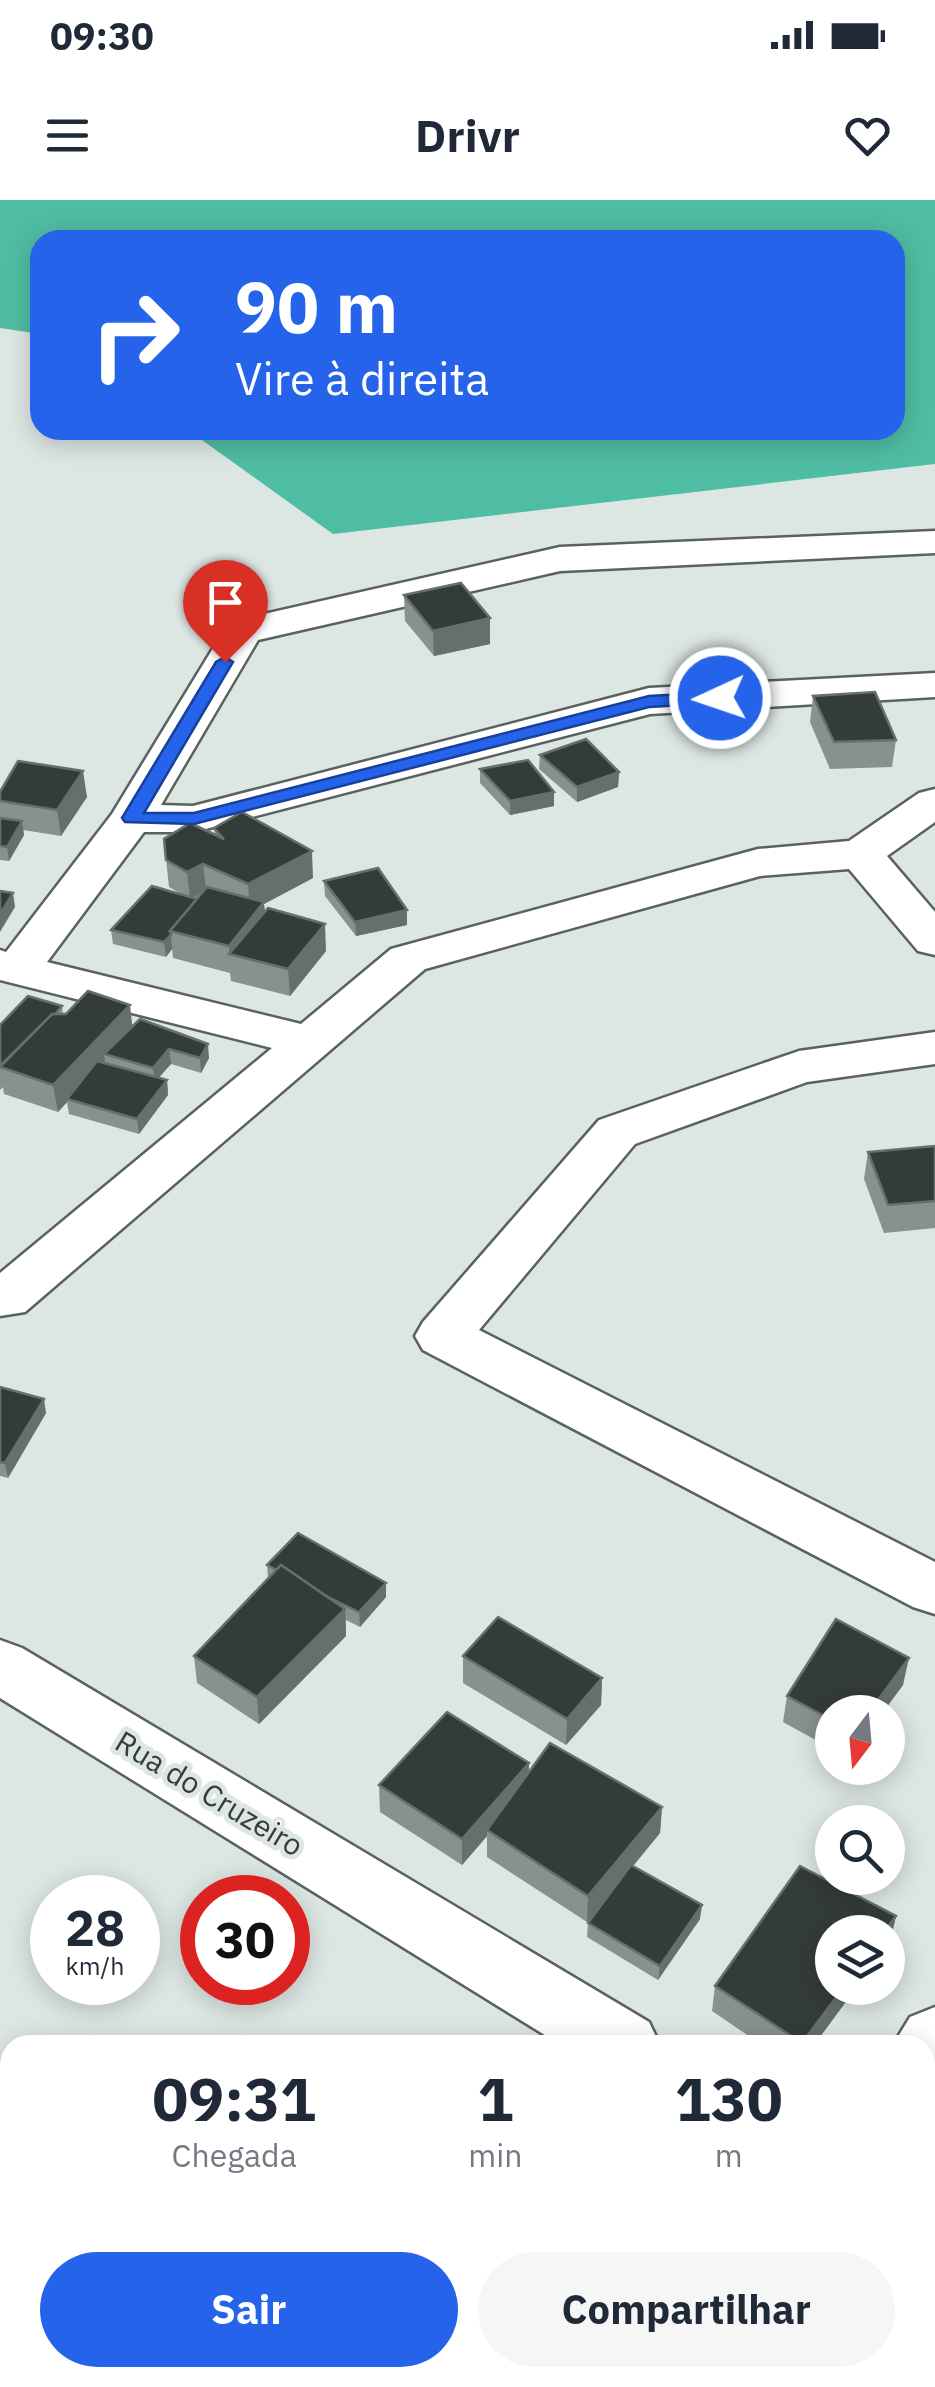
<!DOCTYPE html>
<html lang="pt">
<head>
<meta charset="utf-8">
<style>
	body { margin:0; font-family:"IBM Plex Sans",sans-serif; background:#f6f6f7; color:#1f2937; height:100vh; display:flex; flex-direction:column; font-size:38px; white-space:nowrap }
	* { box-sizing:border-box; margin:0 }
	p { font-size:32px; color:#747a83 }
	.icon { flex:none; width:55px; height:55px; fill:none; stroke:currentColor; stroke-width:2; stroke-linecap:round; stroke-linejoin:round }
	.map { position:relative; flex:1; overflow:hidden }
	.sheet { position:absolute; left:0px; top:1835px; width:935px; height:352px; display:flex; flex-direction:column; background:#fff; border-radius:30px 30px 0 0; box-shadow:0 5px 25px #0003 }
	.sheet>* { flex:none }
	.top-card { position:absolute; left:30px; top:30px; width:875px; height:210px; border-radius:30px; box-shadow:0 5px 25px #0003; background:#2563eb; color:#fff; overflow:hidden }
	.needle { width:65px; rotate:196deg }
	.tools { position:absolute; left:815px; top:1495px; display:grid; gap:20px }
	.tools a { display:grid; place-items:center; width:90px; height:90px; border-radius:50%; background:#fff; box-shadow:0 5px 25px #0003; font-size:50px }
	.speed { position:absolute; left:30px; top:1675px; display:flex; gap:20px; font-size:50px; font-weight:700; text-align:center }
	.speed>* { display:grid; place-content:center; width:130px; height:130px; border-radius:50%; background:#fff; box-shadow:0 5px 25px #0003; line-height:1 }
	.speed small { font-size:25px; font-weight:400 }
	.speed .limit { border:15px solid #d22; background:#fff; color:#111 }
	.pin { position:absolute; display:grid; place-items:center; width:85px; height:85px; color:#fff; margin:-102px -42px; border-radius:50% 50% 50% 0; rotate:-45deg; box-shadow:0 0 10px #0007 }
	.pin .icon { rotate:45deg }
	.me { position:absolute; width:110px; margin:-55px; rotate:267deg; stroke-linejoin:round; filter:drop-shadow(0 0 8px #0008) }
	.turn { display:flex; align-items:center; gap:35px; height:210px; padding:0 40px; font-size:45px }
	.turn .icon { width:130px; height:130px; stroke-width:2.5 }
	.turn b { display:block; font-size:70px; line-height:85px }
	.eta { display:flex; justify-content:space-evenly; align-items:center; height:170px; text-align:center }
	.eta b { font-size:60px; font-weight:700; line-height:70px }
	.action { display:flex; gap:20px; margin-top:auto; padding:20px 40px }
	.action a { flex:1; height:115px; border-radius:60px; background:#2563eb; color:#fff; font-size:40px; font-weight:700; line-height:115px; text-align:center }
	.action a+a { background:#f6f6f7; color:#1f2937 }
	.status { display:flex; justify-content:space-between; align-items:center; height:70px; padding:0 50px; background:#fff; direction:ltr }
	.status svg { height:28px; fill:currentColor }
	header { display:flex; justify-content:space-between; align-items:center; height:130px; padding:0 40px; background:#fff; font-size:45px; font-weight:700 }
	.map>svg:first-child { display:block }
</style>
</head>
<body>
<div class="status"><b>09:30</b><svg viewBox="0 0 49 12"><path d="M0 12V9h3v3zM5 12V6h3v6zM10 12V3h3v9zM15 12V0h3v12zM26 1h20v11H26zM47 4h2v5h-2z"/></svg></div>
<header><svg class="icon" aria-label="menu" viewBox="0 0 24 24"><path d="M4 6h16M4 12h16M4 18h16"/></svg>Drivr<svg class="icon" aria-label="heart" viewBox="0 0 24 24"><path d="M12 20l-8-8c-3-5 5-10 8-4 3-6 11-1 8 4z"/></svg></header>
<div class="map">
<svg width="935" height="2187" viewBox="0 0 935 2187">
	<rect width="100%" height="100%" fill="#dce6e3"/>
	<polygon fill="#4fbda3" points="0,0 935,0 935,264 333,334 188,230 895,230 895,40 40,40 40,134 0,128"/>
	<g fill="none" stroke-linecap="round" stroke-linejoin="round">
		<defs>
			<g id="street">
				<polygon points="935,331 935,353 560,371 258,440 161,605 193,606 649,488 935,473 935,497 650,514 194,632 144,632 47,762 301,824 391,749 758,649 849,641 919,593 935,589 935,622 887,656 935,712 935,755 918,751 849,669 760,676 425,769 25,1112 0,1116 0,1073 272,848 0,780 0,750 6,752 112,614 229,422 560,347"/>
				<polygon points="935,832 935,864 807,882 635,944 479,1130 935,1362 935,1414 913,1407 423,1150 415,1136 423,1122 599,920 799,851"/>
				<polygon points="935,1807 935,1883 925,1887 925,1845 893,1845 910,1817"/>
				<polygon points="383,2178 475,2178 471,2187 379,2187"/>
			</g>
			<g id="secondary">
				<polygon points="0,1440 22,1448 649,1822 660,1845 561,1845 0,1498"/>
				<polygon points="925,2009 935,2013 935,2091 925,2087"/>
			</g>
		</defs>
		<use href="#street" stroke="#59625f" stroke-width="5"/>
		<use href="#secondary" stroke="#59625f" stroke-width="5"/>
		<use href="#street" fill="#fff" fill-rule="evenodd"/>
		<use href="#secondary" fill="#fff" fill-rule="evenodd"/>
	</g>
	<g fill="#88918e">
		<polygon points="404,395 490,444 434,456 405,421"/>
		<polygon points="813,496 896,540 892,567 830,569 810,522"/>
		<polygon points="540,555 619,572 618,587 577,602 539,569"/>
		<polygon points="480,569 554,592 554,606 510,615 480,583"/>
		<polygon points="0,592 87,597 61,636 23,630 24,635 9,661 0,660"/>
		<polygon points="214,628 313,678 264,704 265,712 326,751 290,796 231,781 230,773 173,758 172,749 166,757 113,744 111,730 183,695 169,687 164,639 215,635"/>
		<polygon points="324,681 407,710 407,725 356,736 325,696"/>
		<polygon points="62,806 63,814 133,826 209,858 201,873 171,864 158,878 167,880 168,895 139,934 69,914 67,902 58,912 4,894 3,887 0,890 0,825"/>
		<polygon points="935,946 935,1028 884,1033 864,979 868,952"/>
		<polygon points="0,1187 46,1213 8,1278 0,1276"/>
		<polygon points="267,1365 386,1397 360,1427 346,1420 346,1436 259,1524 197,1483 194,1456 268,1378"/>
		<polygon points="463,1456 602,1478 601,1505 566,1545 463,1483"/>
		<polygon points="903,1485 883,1512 832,1512 832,1549 783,1522 787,1496"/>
		<polygon points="529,1563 529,1573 662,1607 660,1633 633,1666 700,1719 658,1780 587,1737 588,1723 608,1696 587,1722 487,1657 487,1636 462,1665 380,1612 379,1585"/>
		<polygon points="896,1716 890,1742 814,1845 762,1845 712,1811 715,1786"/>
	</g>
	<g fill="#666f6d">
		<polygon points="490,418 490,444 434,456 433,431"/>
		<polygon points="83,571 87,597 61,636 57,610"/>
		<polygon points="619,572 618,587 577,602 577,587"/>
		<polygon points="554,592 554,606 510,615 510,601"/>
		<polygon points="22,621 24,635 9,661 7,647"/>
		<polygon points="312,651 313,678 264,704 266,729 229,754 229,746 250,711 248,684"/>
		<polygon points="203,664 206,690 190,699 187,672"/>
		<polygon points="13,693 15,707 0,732 0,714"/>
		<polygon points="407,710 407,725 356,736 355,722"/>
		<polygon points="325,724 326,751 290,796 288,769"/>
		<polygon points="171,735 172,749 166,757 164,742"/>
		<polygon points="130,805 133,832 104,854 105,862 69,900 67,899 67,902 58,912 53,885"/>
		<polygon points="208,844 209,858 201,873 200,858"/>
		<polygon points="169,849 171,864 155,882 153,868"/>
		<polygon points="167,880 168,895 139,934 137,919"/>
		<polygon points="44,1199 46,1213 8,1278 5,1263"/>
		<polygon points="386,1383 386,1397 360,1427 359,1412"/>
		<polygon points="345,1409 346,1436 259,1524 257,1497"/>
		<polygon points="909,1458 903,1485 883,1512 869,1512"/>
		<polygon points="602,1478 601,1505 566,1545 567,1519"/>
		<polygon points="529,1563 528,1589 487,1630 487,1636 462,1665 462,1639"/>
		<polygon points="662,1607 660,1633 587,1722 588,1696"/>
		<polygon points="702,1705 700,1719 658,1780 660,1766"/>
		<polygon points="896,1716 890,1742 888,1745 888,1732 884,1732"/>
		<polygon points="843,1788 856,1788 814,1845 802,1845"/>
	</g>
	<g fill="#343c3a" stroke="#666f6d" stroke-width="2.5">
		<polygon points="461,383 490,418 433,431 404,395"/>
		<polygon points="875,492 896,540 834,542 813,496"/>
		<polygon points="586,539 619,572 577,587 540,555"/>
		<polygon points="528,560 554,592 510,601 480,569"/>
		<polygon points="18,561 83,571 57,610 0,601 0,592"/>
		<polygon points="242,612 312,651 248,684 203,664 187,672 166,660 164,639 190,623 224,639 214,628"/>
		<polygon points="0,618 22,621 7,647 0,646"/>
		<polygon points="378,668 407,710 355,722 324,681"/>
		<polygon points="152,686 197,699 170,731 171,735 164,742 111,730"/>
		<polygon points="207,687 264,702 229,746 170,731"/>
		<polygon points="0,691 13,693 0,714"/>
		<polygon points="268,708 325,724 288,769 229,754"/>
		<polygon points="88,791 130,805 53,885 0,867 52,814 66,814"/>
		<polygon points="28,796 62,806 55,814 52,814 0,866 0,825"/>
		<polygon points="140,819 208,844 200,858 169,849 153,868 104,854"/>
		<polygon points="97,861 167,880 137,919 67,899"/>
		<polygon points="935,946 935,1001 888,1005 868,952"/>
		<polygon points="0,1187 44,1199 5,1263 0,1262"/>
		<polygon points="298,1333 386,1383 359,1412 324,1395 281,1365 277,1370 267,1365"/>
		<polygon points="281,1365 345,1409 257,1497 194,1456"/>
		<polygon points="498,1417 602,1478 567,1519 463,1456"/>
		<polygon points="836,1419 909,1458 869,1512 832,1512 832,1520 787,1496"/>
		<polygon points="447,1512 529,1563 462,1639 379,1585"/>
		<polygon points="550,1543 662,1607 588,1696 487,1630"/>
		<polygon points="631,1665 702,1705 660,1766 588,1723"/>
		<polygon points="800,1666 896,1716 884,1732 832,1732 832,1788 843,1788 802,1843 715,1786"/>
	</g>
	<polygon fill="#2563eb" stroke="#184099" stroke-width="2.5" points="225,457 233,462 144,613 194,613 649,496 720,492 729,498 720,503 649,507 194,624 125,622 122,618 216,462"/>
	<g text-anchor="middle" stroke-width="10" stroke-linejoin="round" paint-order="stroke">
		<g font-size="30" fill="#383b3a" stroke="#dce6e3">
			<text transform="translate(209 1594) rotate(31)" y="10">Rua do Cruzeiro</text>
		</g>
	</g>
</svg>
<div class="tools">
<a><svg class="needle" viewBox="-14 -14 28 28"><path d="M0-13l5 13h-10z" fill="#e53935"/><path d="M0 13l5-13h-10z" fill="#747a83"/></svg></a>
<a><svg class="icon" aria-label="search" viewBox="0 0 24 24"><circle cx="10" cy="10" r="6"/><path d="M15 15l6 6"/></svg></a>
<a><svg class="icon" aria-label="layers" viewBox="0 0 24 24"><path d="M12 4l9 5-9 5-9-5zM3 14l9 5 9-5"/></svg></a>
</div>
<div class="speed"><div>28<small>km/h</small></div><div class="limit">30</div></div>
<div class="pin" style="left:225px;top:462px;background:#d93025"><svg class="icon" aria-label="arrive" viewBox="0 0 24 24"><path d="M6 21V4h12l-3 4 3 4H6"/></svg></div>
<svg class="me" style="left:720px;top:498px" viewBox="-20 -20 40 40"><circle r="17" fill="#2563eb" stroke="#fff" stroke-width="3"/><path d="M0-11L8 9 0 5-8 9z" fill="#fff"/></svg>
<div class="top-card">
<div class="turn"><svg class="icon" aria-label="right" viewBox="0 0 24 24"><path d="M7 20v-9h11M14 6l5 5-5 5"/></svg><div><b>90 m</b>Vire à direita</div></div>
</div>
<section class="sheet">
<div class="eta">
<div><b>09:31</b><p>Chegada</p></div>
<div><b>1</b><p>min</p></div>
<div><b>130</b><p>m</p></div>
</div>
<div class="action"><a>Sair</a><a>Compartilhar</a></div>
</section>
</div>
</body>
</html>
